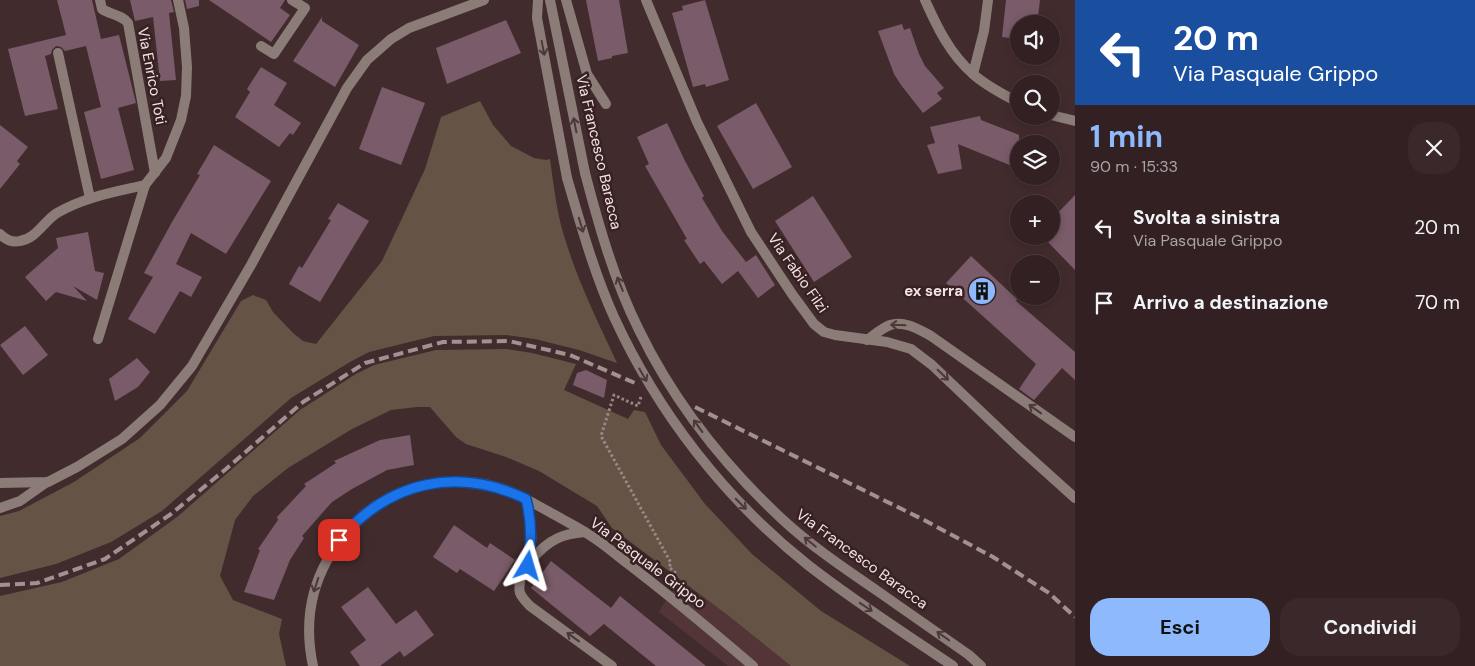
<!DOCTYPE html>
<html lang="it">
<head>
<meta charset="utf-8">
<style>
	body { margin:0; font-family:"DM Sans",sans-serif; background:#3a282a; color:#f1f3f6; height:100vh; display:flex; flex-direction:column; font-size:19px; white-space:nowrap }
	* { box-sizing:border-box; margin:0 }
	p { font-size:16px; color:#a8a3a5 }
	.icon { flex:none; width:28px; height:28px; fill:none; stroke:currentColor; stroke-width:2; stroke-linecap:round; stroke-linejoin:round }
	.map { position:relative; flex:1; overflow:hidden }
	.details { display:flex; flex-direction:column; background:#322022; width:400px }
	.details>* { flex:none }
	.guide { background:#1a4fa0; color:#fff; overflow:hidden }
	.controls { position:absolute; left:1010px; top:15px; display:grid; gap:10px }
	.controls a { display:grid; place-items:center; width:50px; height:50px; border-radius:50%; background:#322022; box-shadow:0 2px 8px #0003,0 0 0 1px #4d3e40; font-size:25px }
	.pin { position:absolute; display:grid; place-items:center; width:42px; height:42px; color:#fff; margin:-21px; border-radius:10px; box-shadow:0 2px 8px #0006 }
	.me { position:absolute; width:55px; margin:-28px; rotate:7deg; stroke-linejoin:round; filter:drop-shadow(0 0 4px #0008) }
	.turn { display:flex; align-items:center; gap:18px; height:105px; padding:0 15px; font-size:22px }
	.turn .icon { width:65px; height:65px; stroke-width:2.5 }
	.turn b { display:block; font-size:35px; line-height:42px }
	.round { display:grid; place-items:center; flex:none; width:52px; height:52px; border-radius:20px; background:#3a282a }
	.overview { display:flex; align-items:center; justify-content:space-between; height:85px; padding:0 15px }
	h1 { font-size:30px; font-weight:700; line-height:38px; color:#8eb9fc }
	.action { display:flex; gap:10px; margin-top:auto; padding:10px 15px }
	.action a { flex:1; height:58px; border-radius:20px; background:#8eb9fc; color:#111; font-size:20px; font-weight:700; line-height:58px; text-align:center }
	.action a+a { background:#3a282a; color:#f1f3f6 }
	ul { padding:0; list-style:none }
	li { display:flex; align-items:center; gap:15px; height:75px; padding:0 15px }
	li div { flex:1 }
	li b { display:block; font-size:19px }
	li em { font-style:normal }
	main { display:flex; flex:1; min-height:0 }
	.map>svg:first-child { display:block }
</style>
</head>
<body>
<main>
<div class="map">
<svg width="1075" height="666" viewBox="0 0 1075 666">
	<rect width="100%" height="100%" fill="#422b2d"/>
	<polygon fill="#533537" points="679,579 730,617 791,666 728,666 659,612"/>
	<g fill="#655446">
		<path d="M480,101L493,125L511,146L534,158L546,160L550,159C554,187 557,216 566,242C579,284 599,324 617,363L579,350L535,339L507,335L434,336L369,352L350,362L291,398L162,511L111,542L56,564L0,578V516L19,511L74,482L140,438L187,391L241,301L253,295L266,300L273,312L293,333L303,341L316,344L382,261L425,169L441,117Z"/>
		<polygon points="507,349 532,353 576,364 564,390 628,419 634,410 645,412 661,445 705,504 752,554 821,611 910,666 791,666 730,617 612,528 597,506 539,471 506,457 466,444 456,437 430,407 417,407 391,410 352,429 288,468 253,496 235,520 220,576 233,600 282,619 279,634 286,666 0,666 0,596 62,582 119,559 177,517 300,410 356,374 374,365 436,350"/>
	</g>
	<g fill="#7a5b69">
		<polygon points="57,0 92,0 101,39 119,35 136,103 118,108 134,170 101,179 84,112 101,107 86,46 65,51 61,47 56,46 52,50 51,54 45,56 58,109 25,116 8,49 66,35"/>
		<polygon points="130,0 171,0 174,12 169,13 176,80 160,81 153,17 135,21"/>
		<polygon points="185,0 199,0 199,6 187,9"/>
		<polygon points="209,0 285,0 280,8 290,15 271,42"/>
		<polygon points="586,0 619,0 628,53 612,56 612,58 598,61"/>
		<polygon points="705,0 729,80 706,87 705,84 693,87 672,13 683,10 682,6"/>
		<polygon points="1006,0 1040,0 1037,24 1019,24 1019,39 1002,37"/>
		<polygon points="322,17 322,21 359,45 335,87 293,61"/>
		<polygon points="506,20 521,53 447,84 436,48"/>
		<polygon points="902,24 904,30 910,28 919,54 925,66 944,88 937,93 942,99 923,113 901,85 894,74 878,31"/>
		<polygon points="261,67 287,83 274,105 301,123 293,135 290,133 279,147 235,117 250,92 247,89"/>
		<polygon points="382,87 425,103 401,165 359,149"/>
		<polygon points="756,103 792,167 753,189 717,126"/>
		<polygon points="980,116 981,120 1019,135 1019,169 958,144 962,169 938,174 927,145 935,143 930,127"/>
		<polygon points="667,123 685,161 704,196 702,198 722,231 746,262 756,255 775,285 758,298 738,271 722,284 704,261 700,264 684,240 687,239 645,166 649,164 637,137"/>
		<polygon points="0,125 28,147 17,161 20,164 0,189"/>
		<polygon points="214,145 271,181 226,254 191,233 176,264 202,277 191,297 180,291 155,334 128,319 153,277 144,273 172,222 200,175 197,174"/>
		<polygon points="1075,195 1075,270 1045,239 1048,236 1051,236 1051,220"/>
		<polygon points="813,196 852,257 814,282 775,221"/>
		<polygon points="338,203 369,221 320,302 289,284 299,266 302,268 331,220 328,219"/>
		<polygon points="88,232 95,271 104,273 97,300 73,286 87,301 56,292 46,301 25,277 58,248 56,238"/>
		<polygon points="971,256 1017,299 1016,301 1075,352 1075,380 1062,368 1034,400 1019,389 1036,364 946,283"/>
		<polygon points="25,326 48,355 23,375 0,345"/>
		<polygon points="137,358 150,372 138,387 115,401 109,379"/>
		<polygon points="586,370 607,380 604,398 573,385 577,373"/>
		<polygon points="410,435 414,465 387,470 352,489 332,502 302,536 304,538 290,560 274,600 244,592 260,550 258,549 278,520 277,517 306,486 304,484 336,463 334,461 380,440"/>
		<polygon points="454,525 487,548 490,543 515,560 494,591 460,569 457,573 433,557"/>
		<polygon points="551,561 611,608 620,596 706,666 656,666 604,624 590,636 531,588"/>
		<polygon points="368,587 396,624 416,610 434,635 404,657 400,651 380,666 360,666 350,652 366,640 341,607"/>
	</g>
	<g fill="none" stroke-linecap="round" stroke-linejoin="round">
		<polyline stroke="#9a8788" stroke-width="3" stroke-dasharray="2.5 2.5" stroke-linecap="butt" points="641,397 638,406 614,395 601,436 671,563 669,567 677,574 671,581"/>
		<g stroke="#8b7c78" stroke-width="10">
			<path d="M100,0L102,9C111,15 121,14 128,23L155,173"/>
			<polyline points="538,0 537,18 567,178"/>
			<polyline points="550,0 585,173"/>
			<polyline points="566,0 587,74 606,104"/>
			<polyline points="646,0 697,122 751,232 792,294 814,324 824,332 835,335 887,342 911,349 932,365 1015,444 1075,498"/>
			<polyline points="261,46 274,54 305,8 292,0"/>
			<polyline points="58,53 90,198"/>
			<polyline points="973,74 984,31 988,0"/>
			<path d="M0,234C6,240 12,243 20,241C37,238 44,221 57,213C84,197 115,192 145,185"/>
			<polyline points="98,339 145,185 166,158 181,120 186,96 187,67 184,28 178,0"/>
			<path d="M867,340C874,335 882,328 890,325C904,320 920,330 931,336L1075,437"/>
			<polyline points="0,483 48,482 77,467 122,439 160,405 192,366 251,265 347,88 367,60 391,39 409,28 484,0"/>
			<path d="M526,499C532,521 533,541 529,563"/>
			<polyline points="0,508 20,501 47,482"/>
			<path d="M585,532C575,533 566,534 558,538C541,546 515,573 520,593C522,598 526,602 530,606L612,666"/>
			<path d="M313,666C302,614 314,570 349,529C384,488 447,473 497,487C518,493 536,505 555,515C567,522 580,528 591,536C604,544 615,554 627,563C670,596 712,631 753,666"/>
		</g>
		<g stroke="#8b7c78" stroke-width="10">
			<path d="M925,0C937,27 950,54 973,74C986,86 1003,94 1019,103"/>
			<polyline points="1051,115 1075,121"/>
		</g>
		<g stroke="#a39092" stroke-width="4" stroke-dasharray="10 5" stroke-linecap="butt">
			<polyline points="695,407 924,520 993,557 1049,593 1075,617"/>
			<polyline points="0,585 37,583 105,559 171,514 226,469 303,402 365,363 443,342 509,341 570,355 635,383"/>
		</g>
		<g stroke="#8b7c78" stroke-width="10">
			<path d="M585,173C599,226 614,280 639,330C674,402 724,465 782,519C811,546 844,568 876,590C907,612 938,633 969,655L981,666"/>
			<path d="M567,178C581,225 594,273 614,317C658,413 725,499 808,565C854,601 904,633 953,666"/>
		</g>
	</g>
	<defs><path id="oneway-shaft" d="M-6 0H5M1.5-3L5.5 0L1.5 3" fill="none" stroke-width="1.6" stroke-linecap="round" stroke-linejoin="round" transform="scale(1.25)"/></defs>
	<g stroke="#4c3838">
		<use href="#oneway-shaft" transform="translate(543 48) rotate(79)"/>
		<use href="#oneway-shaft" transform="translate(575 125) rotate(-101)"/>
		<use href="#oneway-shaft" transform="translate(581 225) rotate(73)"/>
		<use href="#oneway-shaft" transform="translate(620 284) rotate(-112)"/>
		<use href="#oneway-shaft" transform="translate(898 325) rotate(-178)"/>
		<use href="#oneway-shaft" transform="translate(643 375) rotate(60)"/>
		<use href="#oneway-shaft" transform="translate(943 375) rotate(44)"/>
		<use href="#oneway-shaft" transform="translate(1035 409) rotate(-144)"/>
		<use href="#oneway-shaft" transform="translate(698 426) rotate(-126)"/>
		<use href="#oneway-shaft" transform="translate(741 504) rotate(45)"/>
		<use href="#oneway-shaft" transform="translate(810 542) rotate(-141)"/>
		<use href="#oneway-shaft" transform="translate(316 585) rotate(108)"/>
		<use href="#oneway-shaft" transform="translate(866 607) rotate(34)"/>
		<use href="#oneway-shaft" transform="translate(943 636) rotate(-145)"/>
		<use href="#oneway-shaft" transform="translate(573 637) rotate(-144)"/>
	</g>
	<g fill="none" stroke-linecap="round" stroke-linejoin="round">
		<defs>
			<path id="route" d="M339,540C389,481 457,466 526,499C532,522 532,542 528,566"/>
		</defs>
		<use href="#route" stroke="#114b97" stroke-width="12"/>
		<use href="#route" stroke="#1a73e8" stroke-width="9"/>
	</g>
	<defs>
		<symbol id="building-disc" viewBox="-11 -11 22 22"><circle r="9.5" fill="#8eb9fc" stroke="#372123"/><path d="M-4-6H4V6H1V3H-1V6H-4ZM-2.5-4.3h1.7v1.8h-1.7ZM.8-4.3h1.7v1.8H.8ZM-2.5-1h1.7V.8h-1.7ZM.8-1h1.7V.8H.8Z" fill="#111"/></symbol>
	</defs>
	<g fill-rule="evenodd">
		<use href="#building-disc" x="966" y="275" width="32" height="32"/>
	</g>
	<g text-anchor="middle" stroke-width="5" stroke-linejoin="round" paint-order="stroke">
		<g font-size="15" fill="#f3e3e4" stroke="#372123">
			<text transform="translate(152 76) rotate(79)" y="5">Via Enrico Toti</text>
			<text transform="translate(599 152) rotate(77)" y="5">Via Francesco Baracca</text>
			<text transform="translate(798 273) rotate(55)" y="5">Via Fabio Filzi</text>
			<text transform="translate(862 559) rotate(36)" y="5">Via Francesco Baracca</text>
			<text transform="translate(648 563) rotate(37)" y="5">Via Pasquale Grippo</text>
		</g>
		<g font-size="15" font-weight="bold" fill="#f3e3e4" stroke="#372123" text-anchor="end">
			<text x="963" y="296">ex serra</text>
		</g>
	</g>
</svg>
<div class="controls">
<a><svg class="icon" aria-label="sound" viewBox="0 0 24 24"><path d="M4 9h4l5-4v14l-5-4H4zM17 9q2 3 0 6"/></svg></a>
<a><svg class="icon" aria-label="search" viewBox="0 0 24 24"><circle cx="10" cy="10" r="6"/><path d="M15 15l6 6"/></svg></a>
<a><svg class="icon" aria-label="layers" viewBox="0 0 24 24"><path d="M12 4l9 5-9 5-9-5zM3 14l9 5 9-5"/></svg></a>
<a>+</a>
<a>−</a>
</div>
<div class="pin" style="left:339px;top:540px;background:#d93025"><svg class="icon" aria-label="arrive" viewBox="0 0 24 24"><path d="M6 21V4h12l-3 4 3 4H6"/></svg></div>
<svg class="me" style="left:528px;top:566px" viewBox="-20 -20 40 40"><path d="M0-17L14 15 0 8-14 15z" fill="#1a73e8" stroke="#fff" stroke-width="4"/></svg>
</div>
<section class="details">
<div class="guide">
<div class="turn"><svg class="icon" aria-label="left" viewBox="0 0 24 24"><path d="M17 20v-9H6M10 6l-5 5 5 5"/></svg><div><b>20 m</b>Via Pasquale Grippo</div></div>
</div>
<div class="overview"><div><h1>1 min</h1><p>90 m · 15:33</p></div><a class="round"><svg class="icon" aria-label="close" viewBox="0 0 24 24"><path d="M6 6l12 12M18 6L6 18"/></svg></a></div>
<ul>
<li><svg class="icon" aria-label="left" viewBox="0 0 24 24"><path d="M17 20v-9H6M10 6l-5 5 5 5"/></svg><div><b>Svolta a sinistra</b><p>Via Pasquale Grippo</p></div><em>20 m</em></li>
<li><svg class="icon" aria-label="arrive" viewBox="0 0 24 24"><path d="M6 21V4h12l-3 4 3 4H6"/></svg><div><b>Arrivo a destinazione</b></div><em>70 m</em></li>
</ul>
<div class="action"><a>Esci</a><a>Condividi</a></div>
</section>
</main>
</body>
</html>
